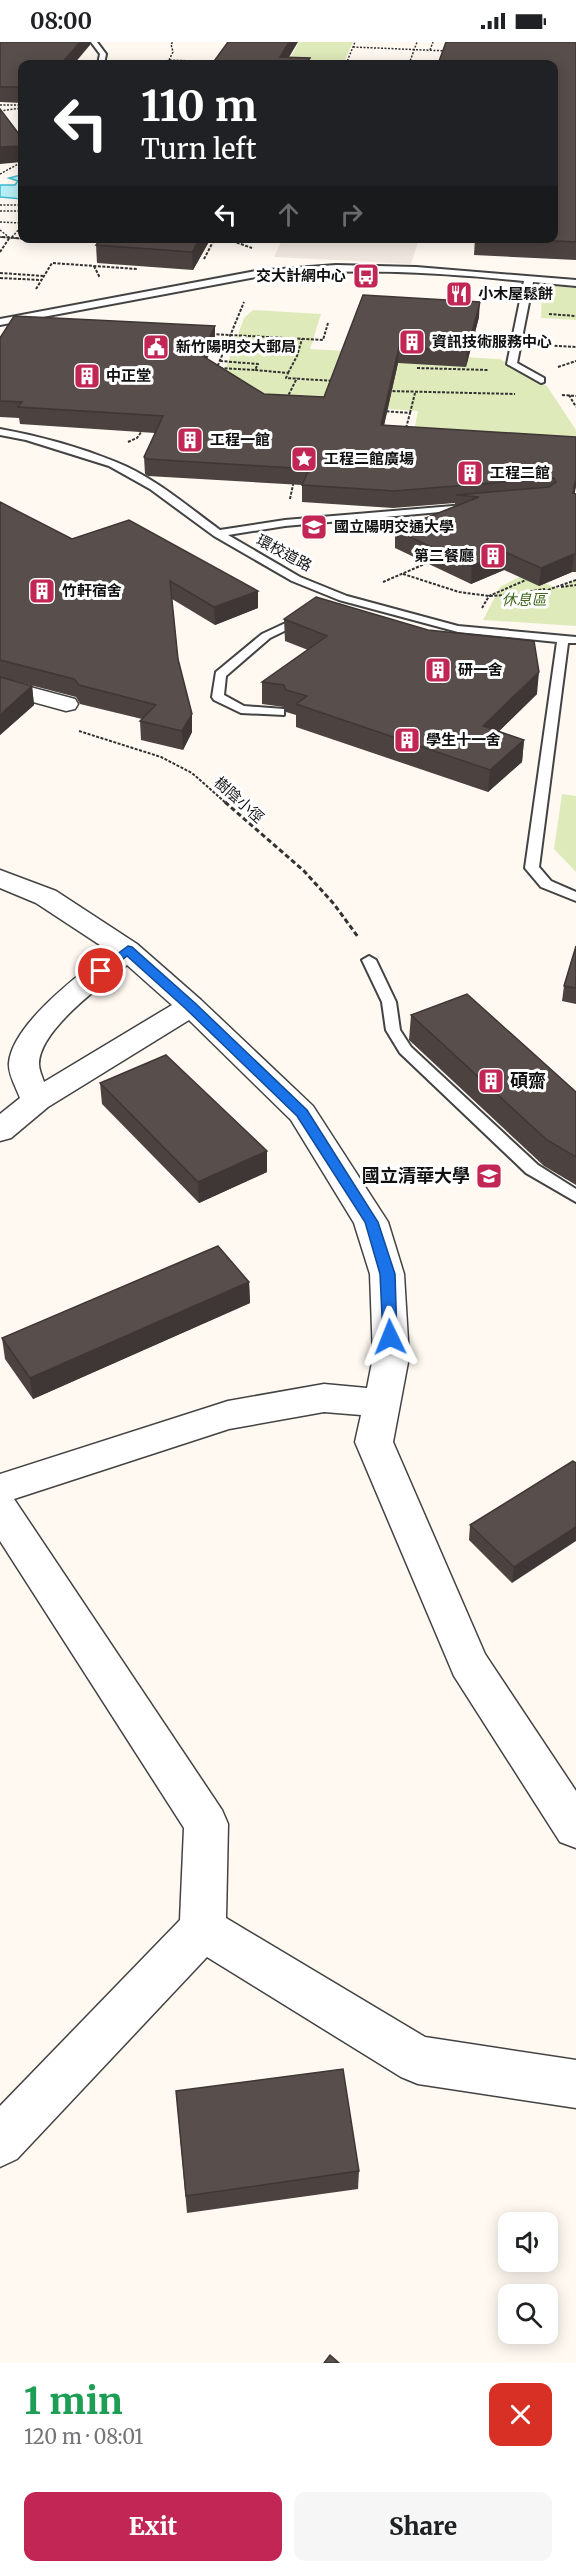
<!DOCTYPE html>
<html lang="en">
<head>
<meta charset="utf-8">
<style>
	body { margin:0; font-family:Merriweather,"Noto Sans TC",serif; background:#f6f6f6; color:#202124; height:100vh; display:flex; flex-direction:column; font-size:22px; white-space:nowrap }
	* { box-sizing:border-box; margin:0 }
	p { font-size:20px; color:#757577 }
	.icon { flex:none; width:33px; height:33px; fill:none; stroke:currentColor; stroke-width:2; stroke-linecap:round; stroke-linejoin:round }
	.map { position:relative; height:2321px; overflow:hidden }
	.sheet { display:flex; flex-direction:column; background:#fff; flex:1 }
	.sheet>* { flex:none }
	.top-card { position:absolute; left:18px; top:18px; width:540px; height:183px; border-radius:12px; box-shadow:0 3px 15px #0003; background:#202124; color:#fff; overflow:hidden }
	.controls { position:absolute; left:498px; top:2170px; display:grid; gap:12px }
	.controls a { display:grid; place-items:center; width:60px; height:60px; border-radius:12px; background:#fff; box-shadow:0 3px 15px #0003; font-size:30px }
	.pin { position:absolute; display:grid; place-items:center; width:51px; height:51px; color:#fff; margin:-26px; border:3px solid #fff; border-radius:50%; box-shadow:0 2px 6px #0007 }
	.me { position:absolute; width:66px; margin:-33px; rotate:358deg; stroke-linejoin:round; filter:drop-shadow(0 0 4px #0008) }
	.turn { display:flex; align-items:center; gap:21px; height:126px; padding:0 24px; font-size:27px }
	.turn .icon { width:78px; height:78px; stroke-width:2.5 }
	.turn b { display:block; font-size:42px; line-height:51px }
	.lanes { display:flex; align-items:center; height:57px; padding:0 24px; background:#0003; justify-content:center; gap:30px; direction:ltr }
	.lanes .off { opacity:.35 }
	.round { display:grid; place-items:center; flex:none; width:63px; height:63px; border-radius:12px; background:#f6f6f6 }
	.headline { display:flex; align-items:center; justify-content:space-between; height:102px; padding:0 24px }
	h1 { font-size:36px; font-weight:800; line-height:45px; color:#1e9e55 }
	.primary-button { display:flex; gap:12px; margin-top:auto; padding:12px 24px }
	.primary-button a { flex:1; height:69px; border-radius:12px; background:#c12655; color:#fff; font-size:24px; font-weight:800; line-height:69px; text-align:center }
	.primary-button a+a { background:#f6f6f6; color:#202124 }
	.status { display:flex; justify-content:space-between; align-items:center; height:42px; padding:0 30px; background:#fff; direction:ltr }
	.status svg { height:16px; fill:currentColor }
	.map>svg:first-child { display:block }
</style>
</head>
<body>
<div class="status"><b>08:00</b><svg viewBox="0 0 49 12"><path d="M0 12V9h3v3zM5 12V6h3v6zM10 12V3h3v9zM15 12V0h3v12zM26 1h20v11H26zM47 4h2v5h-2z"/></svg></div>
<div class="map">
<svg width="576" height="2321" viewBox="0 0 576 2321">
	<rect width="100%" height="100%" fill="#fff9f2"/>
	<g fill="#dfeabb">
		<polygon points="299,0 353,0 343,22 287,22"/>
		<polygon points="542,243 576,246 576,278 541,276"/>
		<polygon points="253,268 321,272 310,307 500,317 547,344 576,388 576,403 413,393 418,369 230,356 217,350 244,276"/>
		<polygon points="523,533 560,547 576,538 576,584 483,578 500,545"/>
		<polygon points="562,752 576,754 576,830 554,807"/>
	</g>
	<polygon fill="#f0e8e0" points="283,196 419,196 419,197 411,222 274,215"/>
	<polygon fill="#b7eff6" stroke="#3db9ce" stroke-width="1.5" points="22,126 22,157 0,155 0,143 15,143 18,139 9,136 21,133 20,128"/>
	<g fill="none" stroke-linecap="round" stroke-linejoin="round">
		<defs>
			<g id="lane">
				<polygon points="91,0 97,0 106,12 104,22 98,22 100,12"/>
				<path d="M336,223L416,225L576,238V244L533,240L517,321L544,336V340L541,341L507,322L524,239C434,230 346,225 256,235L0,283V277L256,229Z"/>
				<path d="M0,387C39,394 79,405 116,420C154,435 187,464 220,488L285,478L477,462L478,464L473,467L285,484L228,493L300,535L347,554L458,584L576,595V601H568L539,825L551,839L576,850V859L541,845L525,826L557,600L458,590L339,558L292,539L214,494L150,447L109,424L26,398L0,393Z"/>
				<polygon points="305,572 309,573 309,577 270,596 226,634 224,653 244,664 284,667 284,673 241,671 214,658 212,655 216,630 262,592"/>
				<polygon points="369,914 376,918 396,960 400,988 411,1005 538,1123 576,1147 576,1160 526,1131 400,1011 386,988 382,960 362,918"/>
			</g>
			<g id="street">
				<polygon points="0,637 75,657 78,662 75,667 66,669 0,651"/>
				<path d="M0,828L56,849L137,902L201,958L313,1064L388,1180L404,1232L409,1315L393,1400L485,1612L576,1749V1806L560,1800L454,1634L355,1400L361,1373L324,1370L229,1387L14,1457L222,1768L228,1782L226,1876L425,1995L576,2018V2066L418,2042L401,2035L207,1915L17,2117L0,2125V2064L180,1878L184,1786L0,1499V1432L228,1359L324,1342L367,1346L373,1315L370,1232L354,1181L291,1078L189,978L48,1065L11,1096L0,1099V1072L20,1056C16,1045 8,1032 9,1021C12,982 80,932 109,909L36,861L0,846ZM127,923L172,963L44,1040C42,1034 39,1028 39,1022C39,988 102,943 127,923Z"/>
			</g>
		</defs>
		<use href="#lane" stroke="#434343" stroke-width="4"/>
		<use href="#street" stroke="#434343" stroke-width="3"/>
		<g stroke="#323232" stroke-width="1.5" stroke-dasharray="2 1.5" stroke-linecap="butt">
			<polyline points="353,5 448,9"/>
			<polyline points="430,8 433,0"/>
			<polyline points="169,18 173,10 171,2 173,0"/>
			<polyline points="160,22 169,18 218,20"/>
			<polyline points="346,22 355,0"/>
			<polyline points="409,22 417,0"/>
			<polyline points="0,63 22,63"/>
			<polyline points="0,69 22,66"/>
			<polyline points="0,132 22,120"/>
			<polyline points="0,163 22,163"/>
			<polyline points="0,169 22,169"/>
			<polyline points="0,180 22,181"/>
			<polyline points="0,188 11,197"/>
			<polyline points="0,195 24,197"/>
			<polyline points="12,195 22,184"/>
		</g>
		<g stroke="#323232" stroke-width="2" stroke-dasharray="3 1.5" stroke-linecap="butt">
			<polyline points="2,195 75,200 77,196"/>
			<polyline points="224,196 252,206"/>
			<polyline points="0,210 10,195"/>
			<polyline points="204,217 215,196"/>
			<polyline points="94,224 100,236"/>
			<polyline points="0,231 44,234"/>
			<polyline points="0,236 41,238"/>
			<polyline points="36,247 52,221 137,227"/>
			<polyline points="549,272 576,274"/>
			<polyline points="212,292 323,298 328,281"/>
			<polyline points="541,303 576,305"/>
			<polyline points="220,319 258,322 255,328 288,331 286,336 335,339"/>
			<polyline points="558,325 576,319"/>
			<polyline points="220,326 255,328"/>
			<polyline points="417,326 488,328"/>
			<polyline points="216,328 244,260"/>
			<polyline points="288,331 297,314 302,297"/>
			<polyline points="388,349 515,352"/>
			<polyline points="562,353 576,354"/>
			<polyline points="569,353 576,365"/>
			<polyline points="285,354 288,354 297,336"/>
			<polyline points="382,369 410,371 405,390"/>
			<polyline points="410,371 415,351"/>
			<polyline points="128,400 137,396 144,386"/>
			<polyline points="290,457 294,438"/>
			<polyline points="403,532 459,550 489,554 539,551 576,538"/>
			<polyline points="383,540 427,521"/>
			<polyline points="561,545 576,543"/>
			<polyline points="525,550 545,547"/>
			<polyline points="482,566 489,554 526,538"/>
			<polyline points="79,689 161,715 192,731 227,762"/>
		</g>
		<polyline stroke="#323232" stroke-width="3" stroke-dasharray="5 3" stroke-linecap="butt" points="225,760 304,829 334,862 358,895"/>
		<use href="#lane" fill="#fff" fill-rule="evenodd"/>
		<use href="#street" fill="#fff" fill-rule="evenodd"/>
	</g>
	<g fill="#4c4341">
		<polygon points="0,0 90,0 90,3 22,22 22,61 0,60"/>
		<polygon points="576,0 576,218 474,213 475,196 554,196"/>
		<polygon points="211,196 193,228 97,221 96,203"/>
		<polygon points="363,253 479,275 466,325 398,321 384,384 576,395 575,452 576,452 576,530 572,530 539,544 504,528 471,542 395,506 395,488 455,464 455,461 393,466 302,460 302,443 148,434 145,432 144,415 155,391 20,382 19,376 0,375 0,296 215,300 207,317 264,352 324,355"/>
		<polygon points="0,460 72,497 258,566 215,583 172,557 178,617 192,672 192,690 183,708 141,698 140,679 142,677 80,662 76,655 11,638 32,644 34,663 0,693"/>
		<polygon points="284,577 537,652 499,689 524,698 522,720 488,750 296,685 296,673 286,670 284,665 262,662 262,640 308,608 285,599"/>
		<polygon points="576,904 576,962 562,959 564,944"/>
		<polygon points="411,973 576,1050 576,1143 544,1124 409,998"/>
		<polygon points="100,1041 267,1130 199,1161 102,1062"/>
		<polygon points="249,1240 250,1261 33,1357 5,1317 2,1296"/>
		<polygon points="576,1421 512,1541 469,1498 470,1483"/>
		<polygon points="176,2049 359,2129 358,2147 187,2171"/>
	</g>
	<g fill="#3e3735">
		<polygon points="80,0 90,0 90,3 74,22 61,22"/>
		<polygon points="289,0 298,0 285,22 280,15"/>
		<polygon points="22,104 22,120 0,122 0,105"/>
		<polygon points="200,196 211,196 193,228 192,210"/>
		<polygon points="480,260 479,275 466,325 467,309"/>
		<polygon points="215,284 215,300 201,329 201,313"/>
		<polygon points="399,305 398,321 380,400 381,383"/>
		<polygon points="576,436 576,445 571,468 573,451"/>
		<polygon points="505,510 504,528 471,542 472,524"/>
		<polygon points="574,512 572,530 539,544 541,526"/>
		<polygon points="258,549 258,566 215,583 214,565"/>
		<polygon points="539,630 537,652 481,707 483,684"/>
		<polygon points="32,644 34,663 0,693 0,673"/>
		<polygon points="192,672 192,690 183,708 182,689"/>
		<polygon points="524,698 522,720 488,750 490,728"/>
		<polygon points="267,1109 267,1130 199,1161 198,1140"/>
		<polygon points="249,1240 250,1261 33,1357 30,1336"/>
		<polygon points="576,1485 576,1499 512,1541 514,1525"/>
	</g>
	<g fill="#584e4c" stroke="#3e3735" stroke-width="1.5">
		<polygon points="0,0 80,0 61,22 22,22 22,45 0,45"/>
		<polygon points="228,0 289,0 280,15 310,16 306,22 212,22"/>
		<polygon points="446,0 576,0 576,200 498,196 554,196 554,22 438,22"/>
		<polygon points="0,67 22,96 22,104 0,105"/>
		<polygon points="101,196 200,196 192,210 96,203"/>
		<polygon points="363,253 480,260 467,309 399,305 381,383 576,395 576,436 573,451 576,452 576,512 574,512 541,526 505,510 472,524 395,488 479,455 456,453 549,445 556,440 554,436 394,449 302,443 309,427 147,417 144,415 163,374 18,365 22,360 0,359 0,296 14,274 215,284 201,313 264,352 324,355"/>
		<polygon points="0,460 72,497 129,478 258,549 214,565 170,539 178,617 192,672 182,689 140,679 156,663 79,643 74,637 0,618"/>
		<polygon points="316,555 428,588 534,599 539,630 483,684 524,698 490,728 296,662 307,654 286,648 284,643 262,640 327,594 284,577"/>
		<polygon points="0,635 32,644 0,673"/>
		<polygon points="576,904 576,946 564,944"/>
		<polygon points="467,952 576,1050 576,1115 547,1098 411,973"/>
		<polygon points="166,1013 267,1109 198,1140 100,1041"/>
		<polygon points="218,1204 249,1240 30,1336 2,1296"/>
		<polygon points="573,1419 576,1421 576,1485 514,1525 470,1483"/>
		<polygon points="343,2027 359,2129 186,2154 176,2049"/>
		<polygon points="330,2313 339,2321 324,2321"/>
	</g>
	<polygon fill="#1a73e8" stroke="#114b97" stroke-width="1.5" points="128,904 132,905 195,961 307,1068 378,1180 395,1232 397,1295 395,1298 390,1300 383,1295 380,1232 365,1180 297,1074 186,967 127,914 105,932 97,932 97,927"/>
	<defs>
		<symbol id="bus-square" viewBox="-11 -11 22 22"><rect x="-9" y="-9" width="18" height="18" rx="4" fill="#c12655" stroke="#fff"/><path d="M-5-6H5V4H4V6H2V4H-2V6H-4V4H-5ZM-3.5-4V0h7V-4ZM-3.5 1.2v1.5H-2V1.2ZM2 1.2v1.5H3.5V1.2Z" fill="#fff"/></symbol>
		<symbol id="restaurant-square" viewBox="-11 -11 22 22"><rect x="-9" y="-9" width="18" height="18" rx="4" fill="#c12655" stroke="#fff"/><path d="M-5-6h1v4h1v-4h1v4h1v-4h1v5L-1.5 .5V6h-2V.5L-5-1ZM5-6V6H3V1.5H1.5Q1.5-4 5-6Z" fill="#fff"/></symbol>
		<symbol id="building-square" viewBox="-11 -11 22 22"><rect x="-9" y="-9" width="18" height="18" rx="4" fill="#c12655" stroke="#fff"/><path d="M-4-6H4V6H1V3H-1V6H-4ZM-2.5-4.3h1.7v1.8h-1.7ZM.8-4.3h1.7v1.8H.8ZM-2.5-1h1.7V.8h-1.7ZM.8-1h1.7V.8H.8Z" fill="#fff"/></symbol>
		<symbol id="civic-square" viewBox="-11 -11 22 22"><rect x="-9" y="-9" width="18" height="18" rx="4" fill="#c12655" stroke="#fff"/><path d="M-.6-6.5H3V-4.5H.6V-3L4-1V1h2V6H-6V1h2V-1L-.6-3ZM-1.2 2.5V6h2.4V2.5Z" fill="#fff"/></symbol>
		<symbol id="sight-square" viewBox="-11 -11 22 22"><rect x="-9" y="-9" width="18" height="18" rx="4" fill="#c12655" stroke="#fff"/><path d="M0-6L1.8-2.2L6-1.7L2.9 1.2L3.7 5.4L0 3.3L-3.7 5.4L-2.9 1.2L-6-1.7L-1.8-2.2Z" fill="#fff"/></symbol>
		<symbol id="university-square" viewBox="-11 -11 22 22"><rect x="-9" y="-9" width="18" height="18" rx="4" fill="#c12655" stroke="#fff"/><path d="M0-5L7-2L0 1L-7-2ZM-4 1L0 2.5L4 1V4Q0 6-4 4Z" fill="#fff"/></symbol>
	</defs>
	<g fill-rule="evenodd">
		<use href="#bus-square" x="351" y="219" width="30" height="30"/>
		<use href="#restaurant-square" x="444" y="237" width="30" height="30"/>
		<use href="#building-square" x="397" y="285" width="30" height="30"/>
		<use href="#civic-square" x="141" y="290" width="30" height="30"/>
		<use href="#building-square" x="72" y="319" width="30" height="30"/>
		<use href="#building-square" x="175" y="383" width="30" height="30"/>
		<use href="#sight-square" x="289" y="402" width="30" height="30"/>
		<use href="#building-square" x="455" y="416" width="30" height="30"/>
		<use href="#university-square" x="299" y="470" width="30" height="30"/>
		<use href="#building-square" x="478" y="499" width="30" height="30"/>
		<use href="#building-square" x="27" y="534" width="30" height="30"/>
		<use href="#building-square" x="423" y="613" width="30" height="30"/>
		<use href="#building-square" x="392" y="683" width="30" height="30"/>
		<use href="#building-square" x="476" y="1024" width="30" height="30"/>
		<use href="#university-square" x="474" y="1119" width="30" height="30"/>
	</g>
	<g text-anchor="middle" stroke-width="6" stroke-linejoin="round" paint-order="stroke">
		<g font-size="15" font-weight="bold" fill="#101010" stroke="#fff" text-anchor="start">
			<text x="346" y="239" text-anchor="end">交大計網中心</text>
			<text x="478" y="257">小木屋鬆餅</text>
			<text x="432" y="305">資訊技術服務中心</text>
			<text x="176" y="310">新竹陽明交大郵局</text>
			<text x="106" y="339">中正堂</text>
			<text x="210" y="403">工程一館</text>
			<text x="324" y="422">工程二館廣場</text>
			<text x="490" y="436">工程二館</text>
			<text x="334" y="490">國立陽明交通大學</text>
			<text x="474" y="519" text-anchor="end">第二餐廳</text>
			<text x="62" y="554">竹軒宿舍</text>
			<text x="458" y="633">研一舍</text>
			<text x="426" y="703">學生十一舍</text>
		</g>
		<g font-size="15" fill="#101010" stroke="#fff">
			<text transform="translate(284 511) rotate(28)" y="5">環校道路</text>
			<text transform="translate(239 758) rotate(42)" y="5">樹陰小徑</text>
		</g>
		<g font-size="15" font-style="italic" fill="#41691f" stroke="#fff">
			<text x="524" y="563">休息區</text>
		</g>
		<g font-size="18" font-weight="bold" fill="#101010" stroke="#fff" text-anchor="start">
			<text x="510" y="1045">碩齋</text>
			<text x="470" y="1140" text-anchor="end">國立清華大學</text>
		</g>
	</g>
</svg>
<div class="controls">
<a><svg class="icon" aria-label="sound" viewBox="0 0 24 24"><path d="M4 9h4l5-4v14l-5-4H4zM17 9q2 3 0 6"/></svg></a>
<a><svg class="icon" aria-label="search" viewBox="0 0 24 24"><circle cx="10" cy="10" r="6"/><path d="M15 15l6 6"/></svg></a>
</div>
<div class="pin" style="left:101px;top:929px;background:#d93025"><svg class="icon" aria-label="arrive" viewBox="0 0 24 24"><path d="M6 21V4h12l-3 4 3 4H6"/></svg></div>
<svg class="me" style="left:390px;top:1295px" viewBox="-20 -20 40 40"><path d="M0-17L14 15 0 8-14 15z" fill="#1a73e8" stroke="#fff" stroke-width="4"/></svg>
<div class="top-card">
<div class="turn"><svg class="icon" aria-label="left" viewBox="0 0 24 24"><path d="M17 20v-9H6M10 6l-5 5 5 5"/></svg><div><b>110 m</b>Turn left</div></div>
<div class="lanes"><svg class="icon" aria-label="left" viewBox="0 0 24 24"><path d="M17 20v-9H6M10 6l-5 5 5 5"/></svg><svg class="icon off" aria-label="ahead" viewBox="0 0 24 24"><path d="M12 20V5M6 11l6-6 6 6"/></svg><svg class="icon off" aria-label="right" viewBox="0 0 24 24"><path d="M7 20v-9h11M14 6l5 5-5 5"/></svg></div>
</div>
</div>
<section class="sheet">
<div class="headline"><div><h1>1 min</h1><p>120 m · 08:01</p></div><a class="round" style="background:#d93025;color:#fff"><svg class="icon" aria-label="close" viewBox="0 0 24 24"><path d="M6 6l12 12M18 6L6 18"/></svg></a></div>
<div class="primary-button"><a>Exit</a><a>Share</a></div>
</section>
</body>
</html>
